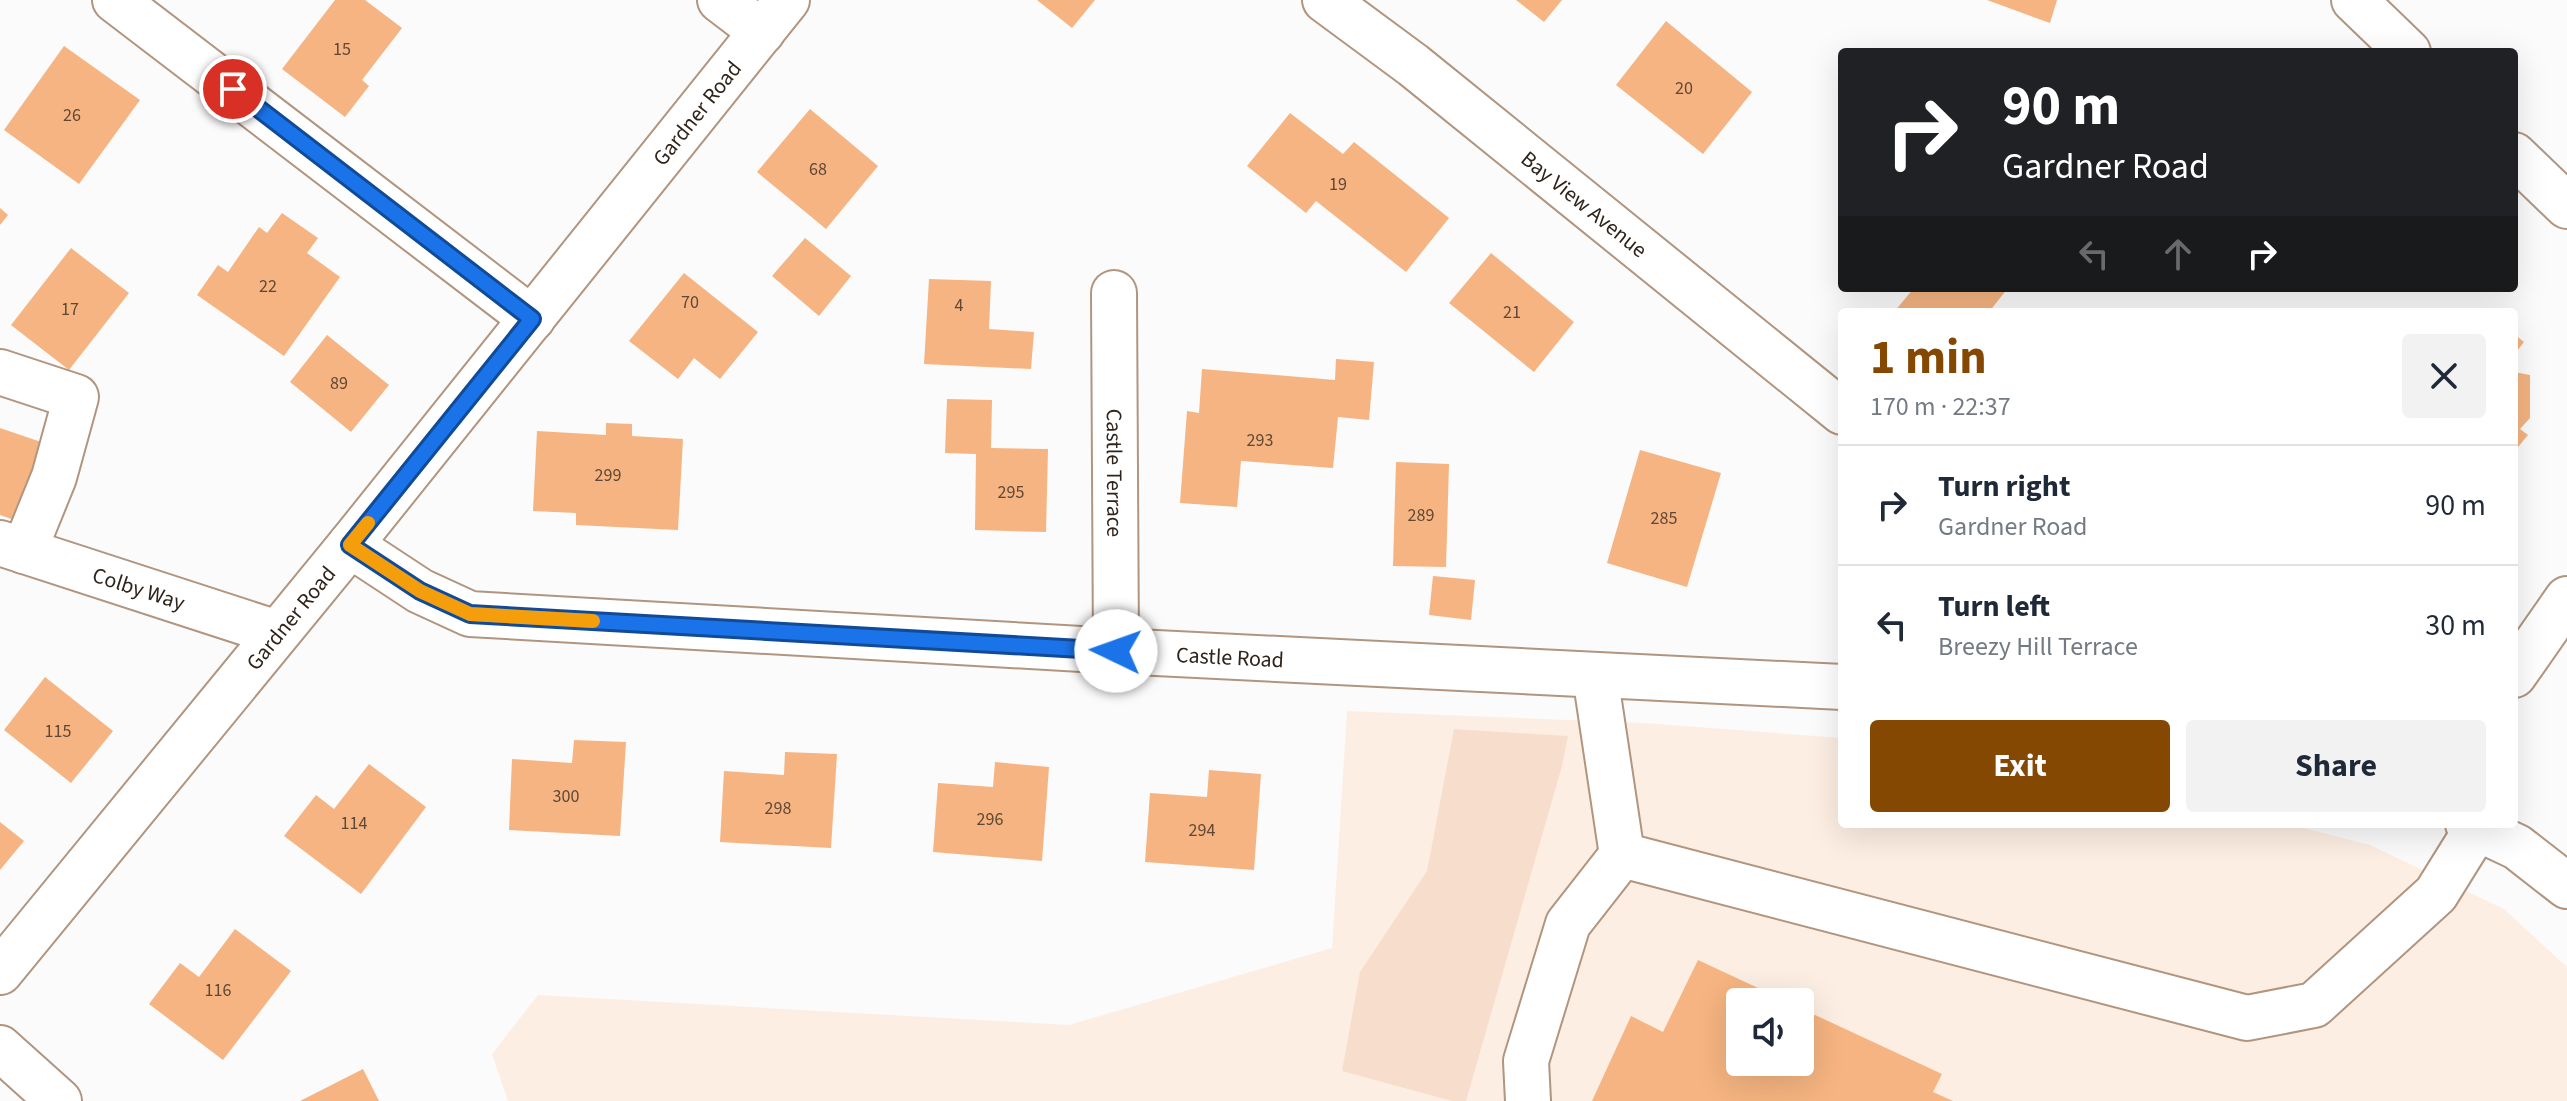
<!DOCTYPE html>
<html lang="en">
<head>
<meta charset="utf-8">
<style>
	body { margin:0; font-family:"Source Sans 3",sans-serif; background:#f2f2f3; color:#1f2937; height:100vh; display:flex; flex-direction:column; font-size:30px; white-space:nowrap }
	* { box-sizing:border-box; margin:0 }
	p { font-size:26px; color:#747a83 }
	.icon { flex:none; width:44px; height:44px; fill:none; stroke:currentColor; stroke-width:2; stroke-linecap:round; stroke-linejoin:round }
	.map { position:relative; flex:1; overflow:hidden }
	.side { position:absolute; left:1838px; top:308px; width:680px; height:520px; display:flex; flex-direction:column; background:#fff; border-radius:8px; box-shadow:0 8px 32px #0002 }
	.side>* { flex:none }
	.hud { position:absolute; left:1838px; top:48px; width:680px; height:244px; border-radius:8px; box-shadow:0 8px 32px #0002; background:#202124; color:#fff; overflow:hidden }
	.buttons { position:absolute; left:1726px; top:988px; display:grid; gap:16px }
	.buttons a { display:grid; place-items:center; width:88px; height:88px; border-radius:8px; background:#fff; box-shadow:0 8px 32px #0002; font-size:40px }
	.pin { position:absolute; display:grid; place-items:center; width:68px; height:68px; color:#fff; margin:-34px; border:4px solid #fff; border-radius:50%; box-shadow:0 2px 8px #0007 }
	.me { position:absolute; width:88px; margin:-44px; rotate:273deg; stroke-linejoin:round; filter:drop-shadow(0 0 6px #0008) }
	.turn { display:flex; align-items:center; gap:28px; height:168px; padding:0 32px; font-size:36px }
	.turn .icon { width:104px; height:104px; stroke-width:2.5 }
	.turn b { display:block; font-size:56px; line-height:68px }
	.lanes { display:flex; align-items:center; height:76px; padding:0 32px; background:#0003; justify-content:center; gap:40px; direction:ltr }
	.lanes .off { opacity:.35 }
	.round { display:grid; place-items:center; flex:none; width:84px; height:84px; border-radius:8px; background:#f2f2f3 }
	.overview { display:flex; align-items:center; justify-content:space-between; height:136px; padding:0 32px }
	h1 { font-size:48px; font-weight:700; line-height:60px; color:#844803 }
	.button { display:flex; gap:16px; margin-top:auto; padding:16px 32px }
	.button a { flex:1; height:92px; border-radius:8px; background:#844803; color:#fff; font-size:32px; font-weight:700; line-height:92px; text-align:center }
	.button a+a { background:#f2f2f3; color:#1f2937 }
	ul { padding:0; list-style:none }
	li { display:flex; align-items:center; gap:24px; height:120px; padding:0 32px; border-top:2px solid #e0e1e3 }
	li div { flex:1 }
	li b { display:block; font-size:30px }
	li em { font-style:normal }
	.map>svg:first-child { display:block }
</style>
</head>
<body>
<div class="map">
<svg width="2567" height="1101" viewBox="0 0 2567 1101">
	<rect width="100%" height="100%" fill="#fbfbfb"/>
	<path fill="#fdeee3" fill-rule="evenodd" d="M1347,711L1645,723L1842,738V824H2288L2370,845L2504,909L2567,967V1101H508L492,1054L538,995L1069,1025L1332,948ZM1740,1002H1800V1062H1740Z"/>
	<polygon fill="#f7decc" points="1454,729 1568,736 1562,766 1466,1101 1452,1101 1342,1071 1360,972 1427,871"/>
	<g fill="#f5b481">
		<polygon points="335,0 365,0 402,28 362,80 369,86 345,117 282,69"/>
		<polygon points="1037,0 1095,0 1072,28"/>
		<polygon points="1516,0 1562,0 1544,22"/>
		<polygon points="1987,0 2057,0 2050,23"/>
		<polygon points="1666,21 1752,92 1703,154 1616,85"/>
		<polygon points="64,46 140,100 79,184 4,130"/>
		<polygon points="810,109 878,166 826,229 757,172"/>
		<polygon points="1290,113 1343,154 1354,142 1449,218 1406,272 1316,201 1306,213 1247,166"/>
		<polygon points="0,208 8,215 0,225"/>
		<polygon points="282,213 318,238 307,253 340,277 284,356 197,295 218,265 228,272 259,227 267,233"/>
		<polygon points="805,238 851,276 819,316 772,276"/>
		<polygon points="71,248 129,293 69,370 11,325"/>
		<polygon points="1491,253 1574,322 1534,372 1449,303"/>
		<polygon points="684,273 758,332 720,379 694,358 678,379 629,341"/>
		<polygon points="929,279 991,281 989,329 1034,332 1031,369 924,364"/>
		<polygon points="1914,288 2008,288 1989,312 1894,312"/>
		<polygon points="2514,334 2524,342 2514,355"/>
		<polygon points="327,335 389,385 351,432 290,382"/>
		<polygon points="1336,359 1374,362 1369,420 1338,417 1333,468 1241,461 1237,507 1180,503 1187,411 1199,413 1202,369 1335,380"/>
		<polygon points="2514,372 2530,375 2530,418 2520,429 2528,435 2514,452"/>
		<polygon points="947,399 992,400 991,448 1048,449 1046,532 975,530 976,454 945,453"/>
		<polygon points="606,423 632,424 632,436 683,439 678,530 576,525 576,513 533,511 537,431 606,435"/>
		<polygon points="0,428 47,444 20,522 0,515"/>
		<polygon points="1640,450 1721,473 1687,587 1607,563"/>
		<polygon points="1396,462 1449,464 1446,567 1393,566"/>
		<polygon points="1433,576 1475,580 1471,620 1429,615"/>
		<polygon points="45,677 113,731 71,783 4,730"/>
		<polygon points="574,740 626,742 620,836 509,830 512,759 572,763"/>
		<polygon points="785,752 837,754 831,848 720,842 724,771 784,775"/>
		<polygon points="995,762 1049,767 1042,861 933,852 938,783 993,787"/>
		<polygon points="369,764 426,807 361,894 284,836 316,795 334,809"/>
		<polygon points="1209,770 1261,774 1254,870 1145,862 1150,793 1207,797"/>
		<polygon points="0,822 24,841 0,870"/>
		<polygon points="235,929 291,971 223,1060 149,1004 180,963 199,977"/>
		<polygon points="1698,960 1788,1002 1740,1002 1740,1062 1800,1062 1800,1008 1942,1074 1933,1092 1953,1101 1592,1101 1631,1016 1663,1032"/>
		<polygon points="363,1069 379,1101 300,1101"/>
	</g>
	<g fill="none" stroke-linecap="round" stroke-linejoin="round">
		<defs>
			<g id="minor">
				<polyline points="115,0 532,319"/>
				<polyline points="720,0 762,32"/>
				<path id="s1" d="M1325,0L1413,65L1842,412"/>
				<polyline points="2354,0 2408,52"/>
				<polyline points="2514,155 2567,206"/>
				<path id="s2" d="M1114,293L1116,651"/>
				<polyline points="0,372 76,397 54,477 24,551"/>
				<path id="s3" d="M0,543L277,633"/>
				<path id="s4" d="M350,545L420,591L470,614L1116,651L1842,687"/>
				<polyline points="1595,675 1622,855 2247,1018 2314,1005 2436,894 2477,828"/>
				<polyline points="2514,675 2567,599"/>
				<polyline points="2468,824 2517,847 2567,886"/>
				<path id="s5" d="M0,972L350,545L787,0"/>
				<polyline points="0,1048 59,1101"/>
				<polyline points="1528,1101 1526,1061 1568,924 1622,855"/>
			</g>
		</defs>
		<use href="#minor" stroke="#b1957f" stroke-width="48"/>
		<use href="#minor" stroke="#fff" stroke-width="44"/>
	</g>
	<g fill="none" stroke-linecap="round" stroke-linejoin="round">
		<defs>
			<polyline id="route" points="233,89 532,319 350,545 420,591 470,614 1116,651"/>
		</defs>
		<use href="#route" stroke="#114b97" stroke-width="20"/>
		<use href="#route" stroke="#1a73e8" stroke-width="14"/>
		<polyline stroke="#f59e0b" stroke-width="14" points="368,523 350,545 420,591 470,614 593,621"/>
	</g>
	<g text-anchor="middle" stroke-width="6" stroke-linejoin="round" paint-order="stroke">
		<g font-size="18" fill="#604834">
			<text x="342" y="55">15</text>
			<text x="1684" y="94">20</text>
			<text x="72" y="121">26</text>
			<text x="818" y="175">68</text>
			<text x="1338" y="190">19</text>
			<text x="268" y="292">22</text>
			<text x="690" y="308">70</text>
			<text x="959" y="311">4</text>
			<text x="70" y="315">17</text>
			<text x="1512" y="318">21</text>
			<text x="339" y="389">89</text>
			<text x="1260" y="446">293</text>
			<text x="608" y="481">299</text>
			<text x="1011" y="498">295</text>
			<text x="1421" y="521">289</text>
			<text x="1664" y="524">285</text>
			<text x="58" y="737">115</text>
			<text x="566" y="802">300</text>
			<text x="778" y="814">298</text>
			<text x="990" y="825">296</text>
			<text x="354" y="829">114</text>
			<text x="1202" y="836">294</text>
			<text x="218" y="996">116</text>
		</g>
		<g font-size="22" fill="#2f241b" stroke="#fff">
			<text dy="8" stroke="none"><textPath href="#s5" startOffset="1106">Gardner Road</textPath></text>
			<text dy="8" stroke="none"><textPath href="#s1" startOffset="330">Bay View Avenue</textPath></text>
			<text dy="8" stroke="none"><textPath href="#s2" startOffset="180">Castle Terrace</textPath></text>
			<text dy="8" stroke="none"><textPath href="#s3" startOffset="146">Colby Way</textPath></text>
			<text dy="8" stroke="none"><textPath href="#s5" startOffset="458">Gardner Road</textPath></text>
			<text dy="8" stroke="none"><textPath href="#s4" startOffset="900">Castle Road</textPath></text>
		</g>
	</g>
</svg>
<div class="buttons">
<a><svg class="icon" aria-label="sound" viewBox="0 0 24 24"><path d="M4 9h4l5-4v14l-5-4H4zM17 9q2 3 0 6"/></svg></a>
</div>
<div class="pin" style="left:233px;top:89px;background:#d93025"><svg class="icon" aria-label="arrive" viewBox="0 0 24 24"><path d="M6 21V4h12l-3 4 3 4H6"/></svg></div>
<svg class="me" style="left:1116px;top:651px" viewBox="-20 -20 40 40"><circle r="19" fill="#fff"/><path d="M0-13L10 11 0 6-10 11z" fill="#1a73e8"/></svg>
<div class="hud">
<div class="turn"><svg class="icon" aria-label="right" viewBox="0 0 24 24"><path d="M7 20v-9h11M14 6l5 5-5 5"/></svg><div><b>90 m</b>Gardner Road</div></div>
<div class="lanes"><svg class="icon off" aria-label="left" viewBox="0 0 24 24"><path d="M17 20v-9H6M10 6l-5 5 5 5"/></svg><svg class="icon off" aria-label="ahead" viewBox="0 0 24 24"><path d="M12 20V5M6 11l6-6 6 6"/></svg><svg class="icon" aria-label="right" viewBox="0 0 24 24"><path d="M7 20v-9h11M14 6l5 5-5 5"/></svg></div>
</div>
<section class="side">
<div class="overview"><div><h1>1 min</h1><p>170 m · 22:37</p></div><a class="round"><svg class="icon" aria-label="close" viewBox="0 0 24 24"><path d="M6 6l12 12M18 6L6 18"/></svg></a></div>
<ul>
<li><svg class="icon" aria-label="right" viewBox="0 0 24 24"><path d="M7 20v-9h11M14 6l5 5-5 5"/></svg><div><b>Turn right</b><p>Gardner Road</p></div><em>90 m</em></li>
<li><svg class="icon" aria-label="left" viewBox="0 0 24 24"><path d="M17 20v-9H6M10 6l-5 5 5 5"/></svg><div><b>Turn left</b><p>Breezy Hill Terrace</p></div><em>30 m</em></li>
</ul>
<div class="button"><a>Exit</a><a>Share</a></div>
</section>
</div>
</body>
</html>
